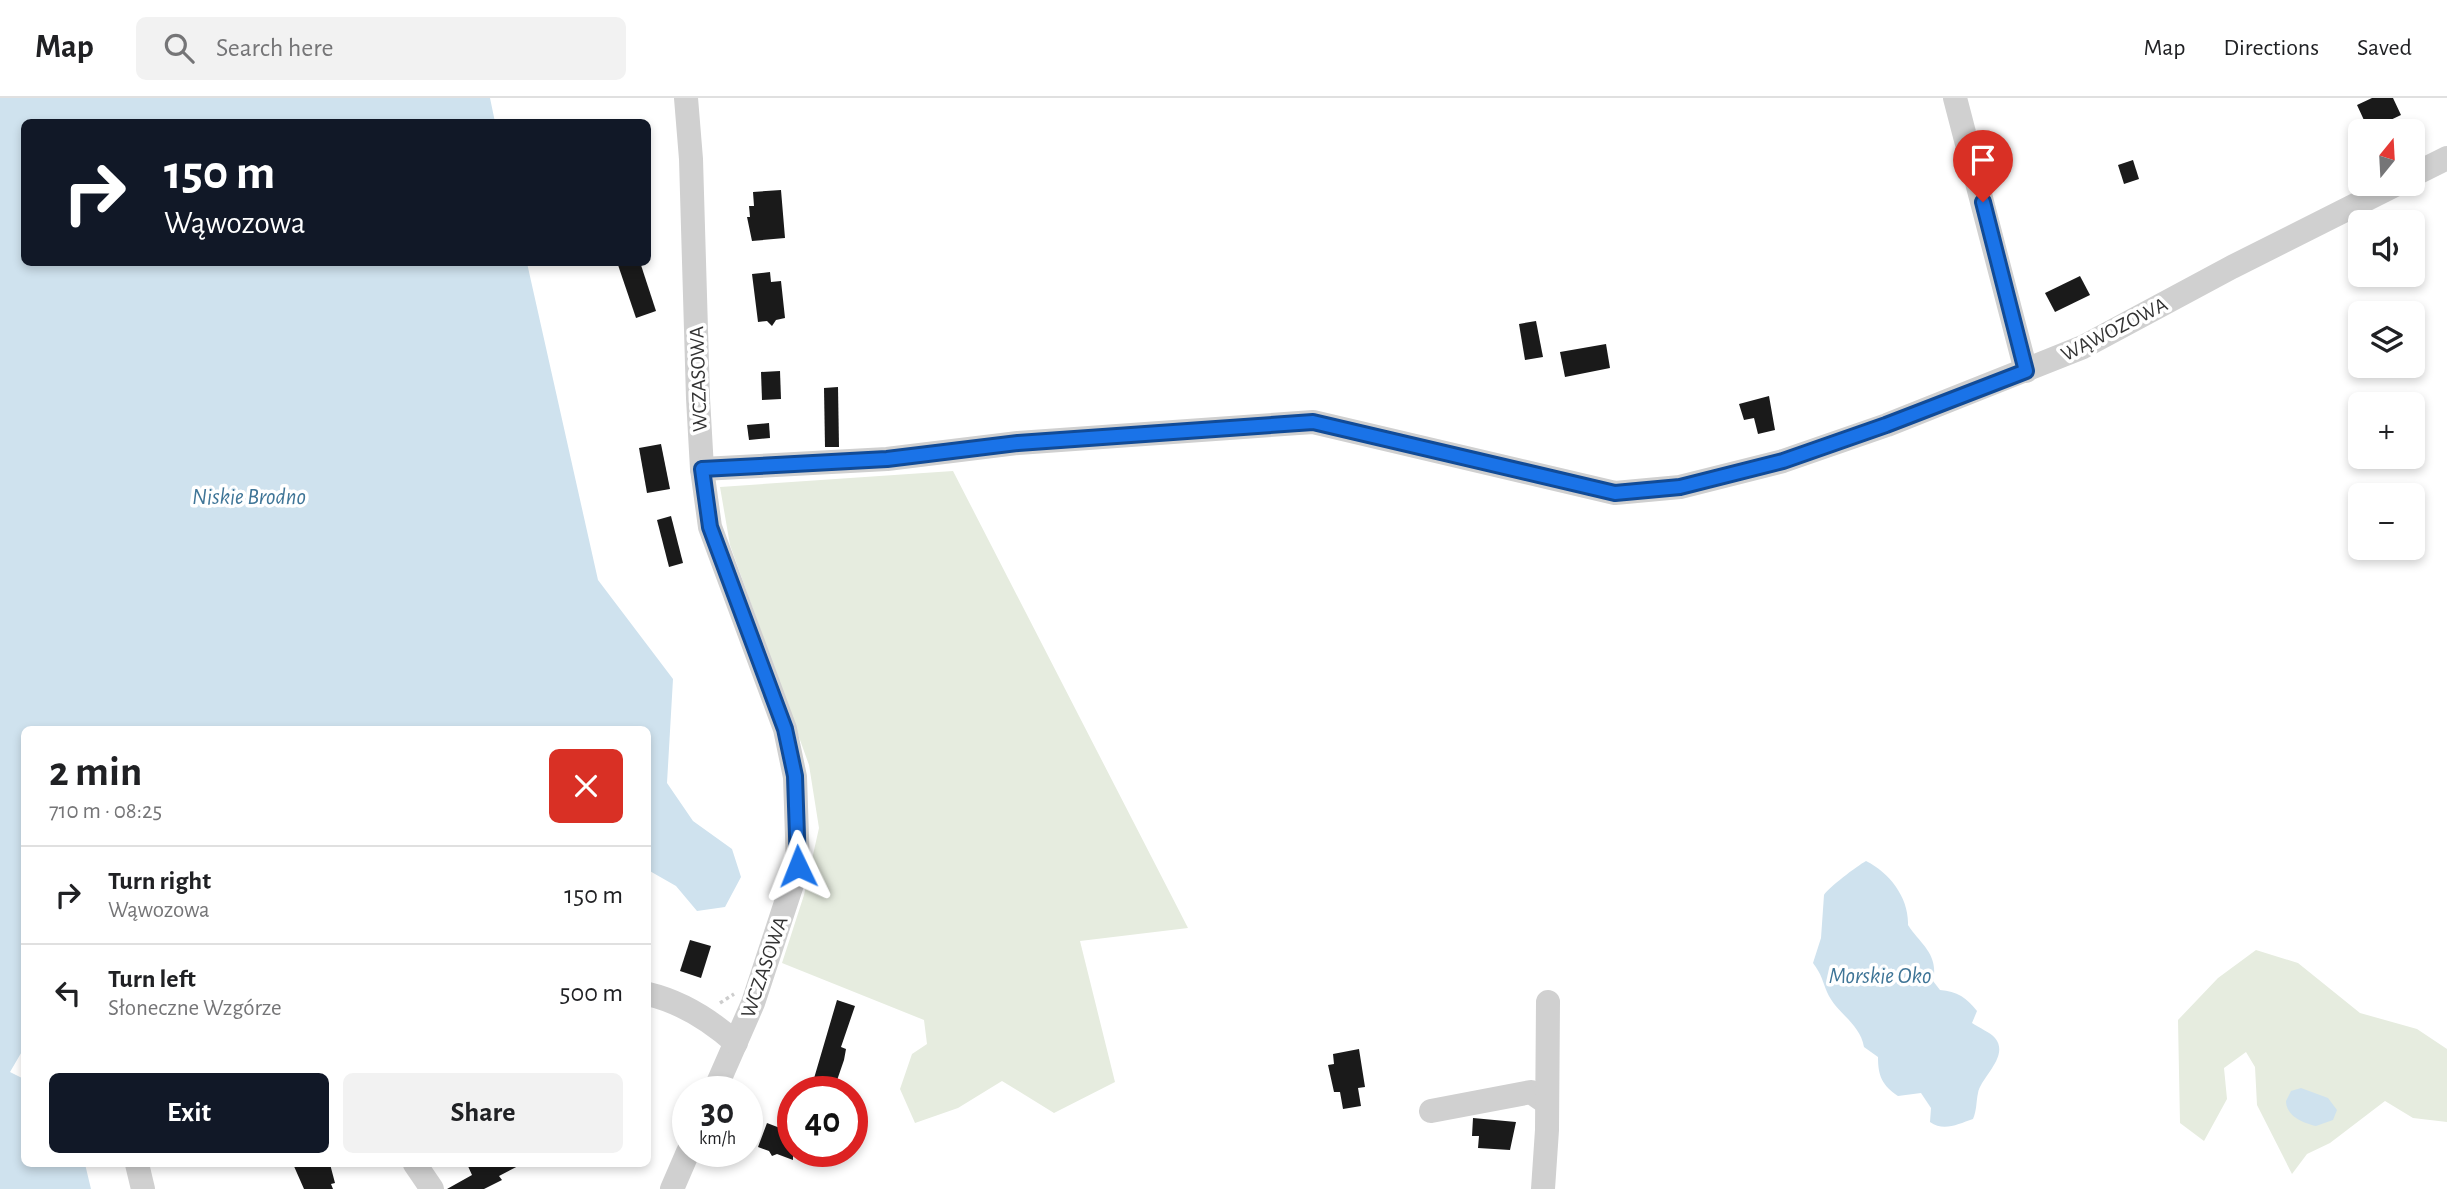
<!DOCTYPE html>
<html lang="en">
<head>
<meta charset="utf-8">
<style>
	body { margin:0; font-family:"Alegreya Sans",sans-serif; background:#f2f2f2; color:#202124; height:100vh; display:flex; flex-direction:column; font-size:26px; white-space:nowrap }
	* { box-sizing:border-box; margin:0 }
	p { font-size:23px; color:#757577 }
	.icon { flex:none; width:38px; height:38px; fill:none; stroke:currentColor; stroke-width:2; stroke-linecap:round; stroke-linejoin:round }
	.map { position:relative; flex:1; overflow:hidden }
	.sheet { position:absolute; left:21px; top:628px; width:630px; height:441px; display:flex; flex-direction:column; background:#fff; border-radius:10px; box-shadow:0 4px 10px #0003 }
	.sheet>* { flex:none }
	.banner { position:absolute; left:21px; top:21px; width:630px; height:147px; border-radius:10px; box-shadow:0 4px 10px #0003; background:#111827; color:#fff; overflow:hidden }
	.needle { width:46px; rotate:18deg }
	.tools { position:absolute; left:2348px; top:21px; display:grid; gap:14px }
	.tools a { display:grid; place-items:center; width:77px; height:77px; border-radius:10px; background:#fff; box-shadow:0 4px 10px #0003; font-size:35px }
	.speed { position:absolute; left:672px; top:978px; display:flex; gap:14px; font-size:35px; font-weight:700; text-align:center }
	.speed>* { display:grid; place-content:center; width:91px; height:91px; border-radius:50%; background:#fff; box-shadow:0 4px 10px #0003; line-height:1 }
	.speed small { font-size:18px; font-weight:400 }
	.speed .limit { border:10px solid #d22; background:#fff; color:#111 }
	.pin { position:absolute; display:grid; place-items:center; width:60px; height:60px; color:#fff; margin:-72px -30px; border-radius:50% 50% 50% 0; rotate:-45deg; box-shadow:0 0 7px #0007 }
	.pin .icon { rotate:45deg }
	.me { position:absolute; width:77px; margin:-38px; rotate:358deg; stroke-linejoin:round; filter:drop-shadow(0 0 5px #0008) }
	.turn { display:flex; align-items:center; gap:24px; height:147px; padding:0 28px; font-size:32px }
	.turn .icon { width:91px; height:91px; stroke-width:2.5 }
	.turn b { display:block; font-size:49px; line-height:60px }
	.round { display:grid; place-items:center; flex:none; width:74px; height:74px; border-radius:10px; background:#f2f2f2 }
	.summary { display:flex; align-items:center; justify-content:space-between; height:119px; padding:0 28px }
	h1 { font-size:42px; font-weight:700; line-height:52px }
	.cta { display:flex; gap:14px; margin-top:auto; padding:14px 28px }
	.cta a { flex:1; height:80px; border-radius:10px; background:#111827; color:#fff; font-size:28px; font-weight:700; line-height:80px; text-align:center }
	.cta a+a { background:#f2f2f2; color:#202124 }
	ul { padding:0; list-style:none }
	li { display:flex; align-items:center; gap:21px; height:98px; padding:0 28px; border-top:2px solid #e0e0e0 }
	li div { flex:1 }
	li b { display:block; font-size:26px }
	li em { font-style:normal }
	header { display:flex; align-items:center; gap:42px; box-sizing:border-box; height:98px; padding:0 35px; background:#fff; border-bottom:2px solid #e0e0e0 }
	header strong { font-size:33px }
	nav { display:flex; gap:38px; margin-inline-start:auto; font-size:24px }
	.search { width:490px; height:63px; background:#f2f2f2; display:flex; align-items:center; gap:18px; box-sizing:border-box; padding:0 24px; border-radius:10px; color:#757577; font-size:26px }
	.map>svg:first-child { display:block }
</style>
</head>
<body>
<header>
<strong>Map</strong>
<div class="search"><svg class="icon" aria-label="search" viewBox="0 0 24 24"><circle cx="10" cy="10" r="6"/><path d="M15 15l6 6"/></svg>Search here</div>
<nav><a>Map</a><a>Directions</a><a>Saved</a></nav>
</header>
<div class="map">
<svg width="2447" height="1091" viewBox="0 0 2447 1091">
	<rect width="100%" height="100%" fill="#fff"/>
	<g fill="#e6ecdf">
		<polygon points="953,373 1188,830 1080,843 1115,984 1054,1015 1002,983 958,1010 915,1025 900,991 912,956 927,946 924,922 782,865 804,797 819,730 809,667 730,447 720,389"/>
		<polygon points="2256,852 2298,865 2360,915 2417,931 2447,951 2447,1024 2413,1020 2385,1003 2330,1045 2307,1056 2292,1076 2257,1007 2255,969 2246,954 2224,970 2227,1001 2204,1043 2180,1025 2178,922 2218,880"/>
	</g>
	<g fill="#cfe2ee">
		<polygon points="0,0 490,0 495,24 24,24 24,164 527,165 598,482 673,581 667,685 693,723 732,751 741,779 725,809 697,813 676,788 648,772 648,632 24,632 24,950 10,974 24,981 24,1066 85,1066 91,1091 0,1091"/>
		<path d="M1866,763C1890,775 1909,800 1908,827C1921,847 1939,856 1933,883L1940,892C1957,893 1967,900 1977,913L1972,925C1979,930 1990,934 1995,940C2010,958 1981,979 1978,995C1976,1004 1977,1011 1973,1021C1958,1026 1944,1034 1930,1024L1931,1010L1921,995L1898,998C1882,987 1878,978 1878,959L1864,949C1860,925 1836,915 1827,894C1822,882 1822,877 1813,865L1821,840L1824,797C1828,790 1857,768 1866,763Z"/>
		<path d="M2301,990L2328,1000L2337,1012L2333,1022L2316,1028C2303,1025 2286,1018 2286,1003L2291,993Z"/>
	</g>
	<g fill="#1a1a1a">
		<polygon points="2372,0 2393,0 2401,17 2382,26 2385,33 2369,33 2357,7"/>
		<polygon points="2133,62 2139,81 2124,86 2118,67"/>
		<polygon points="781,92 785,140 752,143 747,119 750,119 749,108 754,108 753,94"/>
		<polygon points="617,164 640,164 656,213 636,220"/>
		<polygon points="770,174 771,184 781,183 785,220 776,222 772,228 767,223 758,224 752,176"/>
		<polygon points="2080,178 2090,197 2055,214 2045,195"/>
		<polygon points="1536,223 1543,259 1525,262 1519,226"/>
		<polygon points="1606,246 1610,270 1565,279 1560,254"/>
		<polygon points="780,273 781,301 762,302 761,274"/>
		<polygon points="838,289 839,349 825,349 824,290"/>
		<polygon points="1769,298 1775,332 1758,336 1754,320 1744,322 1739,306"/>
		<polygon points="769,325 770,340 749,342 747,327"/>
		<polygon points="661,346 670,391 647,395 639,350"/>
		<polygon points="671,418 683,465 669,469 657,422"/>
		<polygon points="690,842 711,848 701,880 680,873"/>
		<polygon points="837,902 855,908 841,949 846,951 844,962 833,994 810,994"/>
		<polygon points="1359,951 1365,989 1358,990 1361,1008 1343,1011 1340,994 1334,994 1328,967 1334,966 1333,956"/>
		<polygon points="1473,1020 1516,1024 1510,1052 1478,1050 1479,1038 1472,1038"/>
		<polygon points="767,1025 793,1035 793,1062 777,1056 772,1058 769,1053 758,1049"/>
		<polygon points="293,1066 330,1066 335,1085 331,1086 333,1091 304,1091"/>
		<polygon points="467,1066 522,1066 499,1078 502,1082 484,1091 447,1091 472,1077"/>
	</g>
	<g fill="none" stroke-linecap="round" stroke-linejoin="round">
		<polyline stroke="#cdcdcd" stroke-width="3.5" stroke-dasharray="3.5 3.5" stroke-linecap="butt" points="720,905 734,896"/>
		<g stroke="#d0d0d0" stroke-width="24">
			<polyline points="686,0 691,61 698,300 702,371 710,429 785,631 795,679 798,768 753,905 714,994"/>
			<polyline points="1955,0 2026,273"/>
			<polyline points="2413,77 2447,60"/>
			<polyline points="702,371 887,361 1018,345 1313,324 1615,395 1680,389 1783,363 1887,327 2083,249 2232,169 2397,86"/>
			<path d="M648,896C682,904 710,922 736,945"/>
			<polyline points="1431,1013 1531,994 1547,1005"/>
			<polyline points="137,1066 143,1091"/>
			<polyline points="415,1066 432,1091"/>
			<polyline points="672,1091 688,1054"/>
			<polyline points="1543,1091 1547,1032 1548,904"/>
		</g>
	</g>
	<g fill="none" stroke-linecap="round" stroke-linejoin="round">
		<defs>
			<polyline id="route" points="798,768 795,678 785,631 710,429 702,371 887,361 1018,345 1313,324 1615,395 1680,389 1783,363 1886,327 2026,273 1983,104"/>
		</defs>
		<use href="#route" stroke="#114b97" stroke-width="18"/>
		<use href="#route" stroke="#1a73e8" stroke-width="12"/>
	</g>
	<g text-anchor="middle" stroke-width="7" stroke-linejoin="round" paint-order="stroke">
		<g font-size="21" fill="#333" stroke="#fff">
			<text transform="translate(2114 231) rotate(-27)" y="7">WĄWOZOWA</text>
			<text transform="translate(698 281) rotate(-92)" y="7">WCZASOWA</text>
			<text transform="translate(764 869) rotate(-71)" y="7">WCZASOWA</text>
		</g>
		<g font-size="23" font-style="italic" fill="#3f7597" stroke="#fff">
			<text x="249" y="406">Niskie Brodno</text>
			<text x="1880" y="885">Morskie Oko</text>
		</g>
	</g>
</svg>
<div class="tools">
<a><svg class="needle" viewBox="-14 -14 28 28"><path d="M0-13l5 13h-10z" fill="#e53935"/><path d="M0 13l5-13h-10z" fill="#757577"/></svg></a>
<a><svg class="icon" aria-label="sound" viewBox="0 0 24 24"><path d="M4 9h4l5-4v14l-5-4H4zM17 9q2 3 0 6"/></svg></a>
<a><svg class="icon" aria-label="layers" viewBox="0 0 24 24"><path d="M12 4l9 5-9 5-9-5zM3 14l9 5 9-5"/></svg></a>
<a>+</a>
<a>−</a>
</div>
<div class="speed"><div>30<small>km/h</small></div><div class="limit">40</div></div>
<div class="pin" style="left:1983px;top:104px;background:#d93025"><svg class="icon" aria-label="arrive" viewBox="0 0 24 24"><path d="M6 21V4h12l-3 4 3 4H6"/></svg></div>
<svg class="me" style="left:798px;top:768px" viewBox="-20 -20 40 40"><path d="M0-17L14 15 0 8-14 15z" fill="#1a73e8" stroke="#fff" stroke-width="4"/></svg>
<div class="banner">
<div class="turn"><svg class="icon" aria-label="right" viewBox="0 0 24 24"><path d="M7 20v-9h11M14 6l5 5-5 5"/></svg><div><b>150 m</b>Wąwozowa</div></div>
</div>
<section class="sheet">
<div class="summary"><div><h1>2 min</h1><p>710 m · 08:25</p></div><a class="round" style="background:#d93025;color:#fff"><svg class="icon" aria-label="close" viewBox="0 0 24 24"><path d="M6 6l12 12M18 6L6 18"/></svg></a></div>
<ul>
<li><svg class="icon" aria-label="right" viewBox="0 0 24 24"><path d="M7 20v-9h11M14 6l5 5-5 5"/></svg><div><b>Turn right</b><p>Wąwozowa</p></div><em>150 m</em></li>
<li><svg class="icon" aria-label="left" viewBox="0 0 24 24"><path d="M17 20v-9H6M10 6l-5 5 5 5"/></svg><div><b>Turn left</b><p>Słoneczne Wzgórze</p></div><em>500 m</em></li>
</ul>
<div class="cta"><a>Exit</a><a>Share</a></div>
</section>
</div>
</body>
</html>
